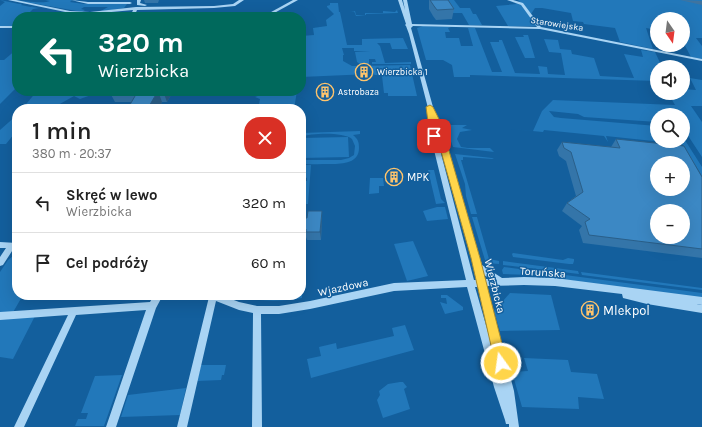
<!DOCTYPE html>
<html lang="pl">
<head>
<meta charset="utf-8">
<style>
	body { margin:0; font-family:Karla,sans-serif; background:#f2f2f2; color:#222; height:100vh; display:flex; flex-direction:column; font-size:15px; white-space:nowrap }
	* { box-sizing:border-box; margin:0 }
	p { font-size:13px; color:#767676 }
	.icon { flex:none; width:22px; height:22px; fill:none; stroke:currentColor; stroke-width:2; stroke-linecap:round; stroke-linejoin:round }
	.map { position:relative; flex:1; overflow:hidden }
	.side { position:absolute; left:12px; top:104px; width:294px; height:196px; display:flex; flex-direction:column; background:#fff; border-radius:16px; box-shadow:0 4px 16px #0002 }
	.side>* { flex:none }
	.guide { position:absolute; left:12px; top:12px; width:294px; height:84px; border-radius:16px; box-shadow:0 4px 16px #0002; background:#00695c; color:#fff; overflow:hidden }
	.needle { width:26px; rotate:166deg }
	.fabs { position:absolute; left:650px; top:12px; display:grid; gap:8px }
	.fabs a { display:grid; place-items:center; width:40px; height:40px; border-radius:50%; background:#fff; box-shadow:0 4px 16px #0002; font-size:20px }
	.pin { position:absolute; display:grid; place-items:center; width:34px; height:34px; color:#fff; margin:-17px; border-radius:8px; box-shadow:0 2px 6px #0006 }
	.me { position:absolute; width:44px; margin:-22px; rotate:346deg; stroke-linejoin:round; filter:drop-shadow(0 0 3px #0008) }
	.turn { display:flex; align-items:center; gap:14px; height:84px; padding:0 20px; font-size:18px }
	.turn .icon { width:52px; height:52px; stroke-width:2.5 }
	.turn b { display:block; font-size:28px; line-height:34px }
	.round { display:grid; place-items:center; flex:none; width:42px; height:42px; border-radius:16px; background:#f2f2f2 }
	.headline { display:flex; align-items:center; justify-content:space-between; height:68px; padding:0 20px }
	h1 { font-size:24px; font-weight:600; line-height:30px }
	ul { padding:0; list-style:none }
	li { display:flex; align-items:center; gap:12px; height:60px; padding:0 20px; border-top:1px solid #e0e0e0 }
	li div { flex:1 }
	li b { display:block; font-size:15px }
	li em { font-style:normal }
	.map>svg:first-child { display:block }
</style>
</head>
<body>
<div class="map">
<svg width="702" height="427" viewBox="0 0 702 427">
	<rect width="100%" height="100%" fill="#135f9d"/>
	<g fill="#2278ba">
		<polygon points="0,0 19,4 22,4 21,5 31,7 33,6 32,7 39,8 33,9 25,17 17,17 17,25 15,26 0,27 0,6 5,2"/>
		<path d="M15,0C24,1 44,4 50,1L45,0H72L70,2L84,4H127L124,8L99,12L108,7H84L81,9L85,10L82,12Z"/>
		<polygon points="443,0 454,0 460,8 470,8 473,14 476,14 482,25 469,25 462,13 451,13"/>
		<polygon points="507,0 521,5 537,26 508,26 496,6 517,4"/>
		<polygon points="518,0 702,0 702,38 696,38 702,46 702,59 691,57 683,42 683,19 657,19 657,30 646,28 653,49 620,42 615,28 584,24 583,22 573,21 571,13 542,8 535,8 531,14"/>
		<polygon points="330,3 338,3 339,12 355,11 356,15 365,15 365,13 383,13 383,11 395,12 397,10 398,13 366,14 366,15 356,16 354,11 340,12 347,45 362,45 362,39 403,38 408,49 392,49 390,43 377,43 380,46 385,63 411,62 411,64 372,64 372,62 376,62 375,59 369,59 369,64 360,64 357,62 355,52 370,51 354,51 354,48 342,48 344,55 343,55 343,61 352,66 410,65 417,96 388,96 388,93 384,93 382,76 370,74 301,77 301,36 314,35 313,28 327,26 326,20 334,14 327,7 327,6 330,5"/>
		<polygon points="423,26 451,27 448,28 450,32 445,32 446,38 459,38 461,46 473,46 468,28 475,28 492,72 502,72 490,42 499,42 499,40 502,40 515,73 540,74 538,66 547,67 548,74 565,75 561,53 549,52 544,39 558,40 560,49 571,50 572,54 594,58 600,76 634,78 624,54 643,57 641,50 655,52 662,67 657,67 657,81 470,75 470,77 454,77 452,65 443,60 426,60 417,28"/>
		<polygon points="523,35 528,35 535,58 525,58 515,37 524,37"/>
		<polygon points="17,49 17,87 0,104 0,60 4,60"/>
		<polygon points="690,78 702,80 702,106 691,106 702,122 702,157 683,128 683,115 657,115 657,122 584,117 578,114 549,111 554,117 561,118 657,126 657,141 683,141 683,137 702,167 702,176 682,144 606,136 608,142 604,136 544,130 543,132 489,127 533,131 542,111 553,100 675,105 668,93 683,93 683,89 696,90"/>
		<polygon points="37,91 107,91 94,94 80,99 74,96 58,105 64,108 62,109 22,109"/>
		<polygon points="273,91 297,91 294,109 258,109 260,99 255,97 263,94 273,94"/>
		<polygon points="17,115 17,134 14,134 6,144 0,144 0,130"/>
		<polygon points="448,125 467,125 462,128 472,130 460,132 457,139 461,147 468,148 490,148 494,152 453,147 446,127"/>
		<path d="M360,131V134L353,135C358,139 359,142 359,148C359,166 336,164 323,164C316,164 308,165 301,163V160H341L349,158L354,155L355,146L352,139C343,132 312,133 301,137V133Z"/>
		<polygon points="348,137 349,157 301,158 301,138"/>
		<polygon points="455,154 492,158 494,159 463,157 463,160 461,160 477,214 471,214 466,196 465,184"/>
		<polygon points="301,165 311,165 308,204 303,204 303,201 301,201 301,185 304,185 304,181 307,181 307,178 305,177 305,174 301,174"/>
		<polygon points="428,170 434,170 441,199 445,203 436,204"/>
		<polygon points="370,178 383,178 384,186 379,186 379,193 369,194"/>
		<polygon points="437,207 445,207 448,219 427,221 423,211"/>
		<polygon points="472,217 477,217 489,259 499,261 499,264 488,263 485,260"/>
		<polygon points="413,241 428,276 407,281 394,244"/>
		<polygon points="17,253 17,295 23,295 12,314 0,314 0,272 8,260"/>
		<polygon points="513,253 563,260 568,258 574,259 574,261 573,264 569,264 513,257 512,254"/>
		<polygon points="503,261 578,271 579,274 503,265"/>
		<polygon points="504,267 702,293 702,299 532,275 503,274 502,270"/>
		<polygon points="581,272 702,288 702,290 582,275"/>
		<path d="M301,273H303L302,298C279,302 258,302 236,295H301Z"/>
		<polygon points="510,293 551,295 560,330 500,331 494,311"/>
		<polygon points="441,295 447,295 463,307 463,310 445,314 440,302 447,304 446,298 441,298"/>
		<polygon points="35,316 13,359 0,357 0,318"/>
		<polygon points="405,325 414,350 311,378 307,359 321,356 319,347 336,343 337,349 394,336 392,328"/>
		<polygon points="524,358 568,360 571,372 597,374 604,399 578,397 579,409 522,407 512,372 528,371"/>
		<polygon points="201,365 226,365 224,375 222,375 221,380 197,381"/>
		<polygon points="122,375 104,426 75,426 78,419 86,419 88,413 81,413 95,376"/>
		<polygon points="400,382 403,382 407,387 404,389 410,409 383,418 377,400 380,395 379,391 388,384"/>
		<polygon points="186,388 180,415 121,417 128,395"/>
	</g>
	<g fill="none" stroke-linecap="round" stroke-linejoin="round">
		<polygon fill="#3f74a0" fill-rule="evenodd" points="680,0 702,1 702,5"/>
		<g fill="#a9d4f4" fill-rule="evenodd">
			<polygon points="8,0 16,0 70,11 90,12 136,7 214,6 233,4 239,0 244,0 235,6 214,8 137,10 134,17 130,17 133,10 90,14 70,13"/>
			<polygon points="71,0 88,2 130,2 132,3 130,4 88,4"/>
			<polygon points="137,0 141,0 140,3 147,5 145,6 137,5"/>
			<polygon points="293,0 298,0 267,17 262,17"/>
			<path d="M398,0H402L405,10L403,0H407L412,24L537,27L521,5L507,0H513L523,3L541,27L702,59V61L540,29L413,26L411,28L433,107L440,123L482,265L502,278L524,277L555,278L702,297V305L691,303L702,305V313L647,304L623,298L622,294L555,286L524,285L487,286L514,391L519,427H509V424H506L505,420L494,387L467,287L394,291L310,309L279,314H261L262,427H252L253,313L239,310L216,301L187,427H177L209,297L208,295H221L239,302L257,306H279L310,301L394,283L466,280L433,146L427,113L429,112L409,34L406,26L405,25L406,24ZM436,128L472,258L473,266L477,280H474L439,146ZM484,275L491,279H485ZM475,287H479L500,374Z"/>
			<rect x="0" y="26" width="17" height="2"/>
			<polygon points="0,242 17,243 17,247 14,248 3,265 0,266 0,257 6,248 0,248"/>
			<polygon points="154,295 163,295 156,308 116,427 106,427 146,310 76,315 24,427 14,427 68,315 0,320 0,312 150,302"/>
		</g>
	</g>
	<g fill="#3475a9">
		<polygon points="144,0 159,0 158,3 145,3"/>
		<polygon points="429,0 448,0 454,9 452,19 436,20 433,16 429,9"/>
		<polygon points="321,84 329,90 329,95 323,95 321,90"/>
		<polygon points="109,91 169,91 171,95 167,102 162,102 159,108 210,108 211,109 81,109 128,108 132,102 115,102"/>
		<polygon points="616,139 702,177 702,258 583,243 579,230 582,226 562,211 567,203 576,196 566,161 559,156 557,150 562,142 611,147"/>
		<polygon points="391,170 397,178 397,181 392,181 390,173"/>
		<polygon points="322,211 322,219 321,240 307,240 306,237 301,237 301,218 307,218"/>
		<polygon points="62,295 80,295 79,296 64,297"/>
	</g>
	<g fill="#2a5f89">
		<polygon points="158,91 162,102 159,109 148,108"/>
		<polygon points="163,91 169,91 171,95 167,102"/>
		<polygon points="322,211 322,219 321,240 320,232"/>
	</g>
	<g fill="#3c88c4" stroke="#2a5f89" fill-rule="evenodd">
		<polygon points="430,0 448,0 454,9 437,10 434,6"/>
		<polygon points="321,84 326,84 329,90 323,90"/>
		<polygon points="109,91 163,91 158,91 148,108 210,108 210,109 81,109 128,108 138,91"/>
		<path d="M616,139L684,146L702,177V249L589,235L585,222L590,219L567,203L583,192L571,152L564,148L562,142L620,148ZM657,163H683V189H657ZM657,211H683V237H657Z"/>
		<polygon points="391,170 396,170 397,178 392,178"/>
		<polygon points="308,211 322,211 320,232 306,232 306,229 301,229 301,218 307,218"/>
	</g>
	<polygon fill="#ffd54a" stroke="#a68a30" points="430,105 433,107 441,123 480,258 507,363 506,367 501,369 497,367 495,363 471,258 437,137 434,139 430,136 426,107"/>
	<defs>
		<symbol id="building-ring" viewBox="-11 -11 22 22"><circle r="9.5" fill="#135f9d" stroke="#ffc46c" stroke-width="1.5"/><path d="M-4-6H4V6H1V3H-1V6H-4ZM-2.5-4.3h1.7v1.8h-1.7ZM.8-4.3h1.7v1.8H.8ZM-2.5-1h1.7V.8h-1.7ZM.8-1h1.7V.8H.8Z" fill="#ffc46c"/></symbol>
	</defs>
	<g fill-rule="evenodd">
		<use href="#building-ring" x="354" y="62" width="20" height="20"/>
		<use href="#building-ring" x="315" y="82" width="20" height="20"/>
		<use href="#building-ring" x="384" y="167" width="20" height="20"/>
		<use href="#building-ring" x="580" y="300" width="20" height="20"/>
	</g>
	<g text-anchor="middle" stroke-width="3" stroke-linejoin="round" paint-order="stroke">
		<g font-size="9" fill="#fff" stroke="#135f9d">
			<text transform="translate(557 24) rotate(9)" y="3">Starowiejska</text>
		</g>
		<g font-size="9" fill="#fff" stroke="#135f9d" text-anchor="start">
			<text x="377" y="75">Wierzbicka 1</text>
			<text x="338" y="95">Astrobaza</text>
		</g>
		<g font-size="11" fill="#fff" stroke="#135f9d" text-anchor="start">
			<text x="407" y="181">MPK</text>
		</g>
		<g font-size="11" fill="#fff" stroke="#135f9d">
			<text transform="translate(543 272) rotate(4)" y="4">Toruńska</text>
			<text transform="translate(495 286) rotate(76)" y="4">Wierzbicka</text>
			<text transform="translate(343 287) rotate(-12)" y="4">Wjazdowa</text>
		</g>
		<g font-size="13" fill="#fff" stroke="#135f9d" text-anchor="start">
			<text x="603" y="315">Mlekpol</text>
		</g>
	</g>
</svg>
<div class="fabs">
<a><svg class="needle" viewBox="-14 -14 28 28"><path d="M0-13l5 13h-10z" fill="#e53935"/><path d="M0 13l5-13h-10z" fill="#767676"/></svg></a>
<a><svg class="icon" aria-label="sound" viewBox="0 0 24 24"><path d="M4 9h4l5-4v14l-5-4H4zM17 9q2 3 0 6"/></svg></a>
<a><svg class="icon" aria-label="search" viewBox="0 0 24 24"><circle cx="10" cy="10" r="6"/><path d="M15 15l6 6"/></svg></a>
<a>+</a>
<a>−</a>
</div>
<div class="pin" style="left:434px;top:136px;background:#d93025"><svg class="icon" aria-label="arrive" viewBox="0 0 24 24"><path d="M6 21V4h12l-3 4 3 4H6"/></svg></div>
<svg class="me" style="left:501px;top:363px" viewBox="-20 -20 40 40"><circle r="17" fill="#ffd54a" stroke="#fff" stroke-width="3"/><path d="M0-11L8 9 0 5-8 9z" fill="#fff"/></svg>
<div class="guide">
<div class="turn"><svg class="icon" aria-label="left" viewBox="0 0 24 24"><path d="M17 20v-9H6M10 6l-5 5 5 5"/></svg><div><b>320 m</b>Wierzbicka</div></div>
</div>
<section class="side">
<div class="headline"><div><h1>1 min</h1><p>380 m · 20:37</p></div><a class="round" style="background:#d93025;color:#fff"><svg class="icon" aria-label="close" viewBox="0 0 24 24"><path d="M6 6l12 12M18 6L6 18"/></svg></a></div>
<ul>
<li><svg class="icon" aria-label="left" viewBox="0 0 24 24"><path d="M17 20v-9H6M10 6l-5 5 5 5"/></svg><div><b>Skręć w lewo</b><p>Wierzbicka</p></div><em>320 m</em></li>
<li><svg class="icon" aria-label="arrive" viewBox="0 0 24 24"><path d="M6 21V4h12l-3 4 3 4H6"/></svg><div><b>Cel podróży</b></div><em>60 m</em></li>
</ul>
</section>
</div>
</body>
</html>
